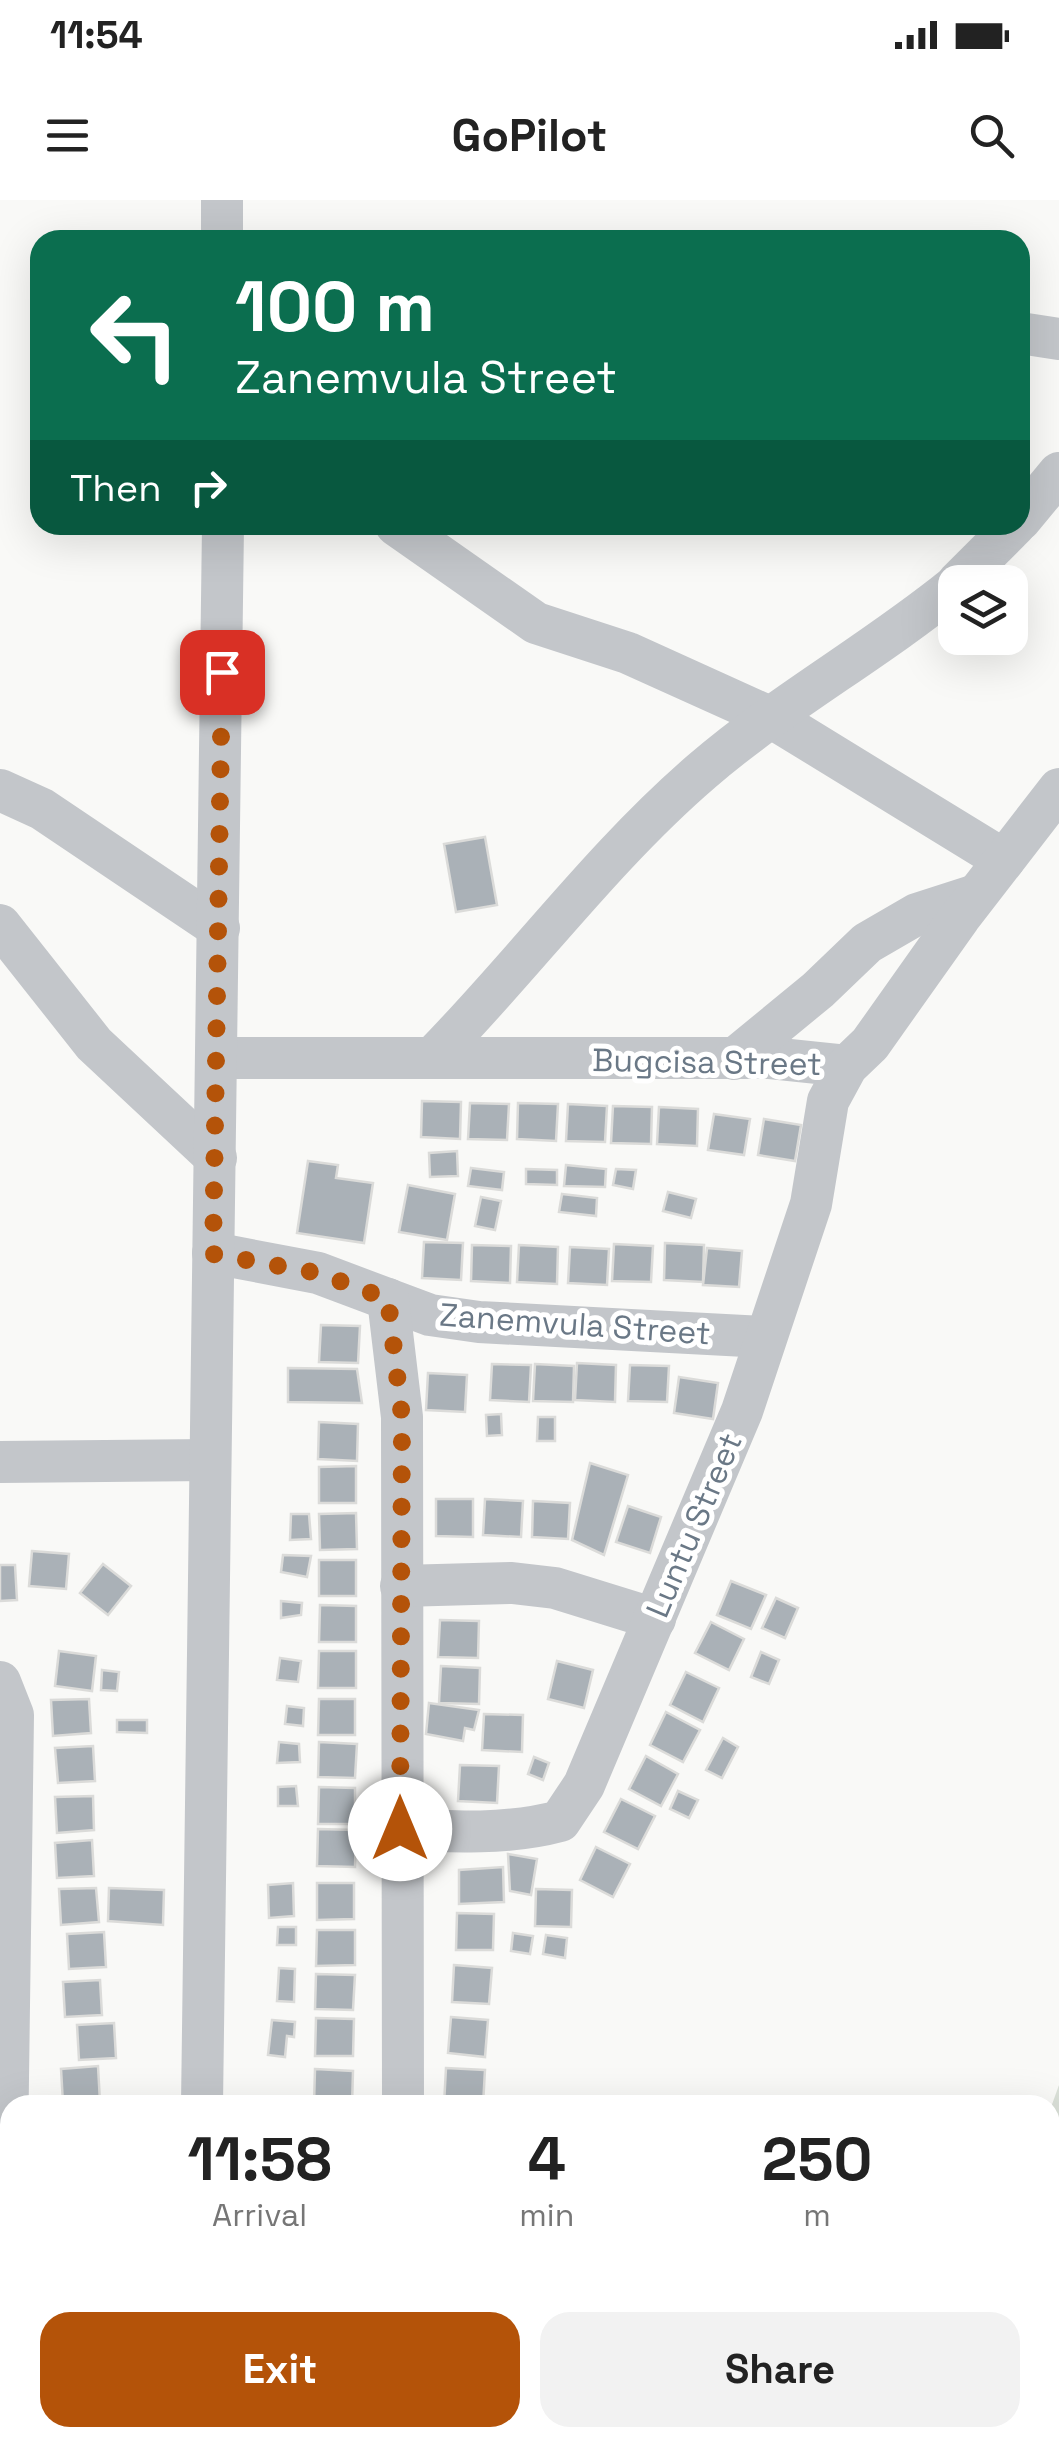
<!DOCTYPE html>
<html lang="en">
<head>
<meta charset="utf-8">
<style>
	body { margin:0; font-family:"Space Grotesk",sans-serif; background:#f2f2f2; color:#222; height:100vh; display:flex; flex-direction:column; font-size:38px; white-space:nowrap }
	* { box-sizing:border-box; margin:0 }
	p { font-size:32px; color:#767676 }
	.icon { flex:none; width:55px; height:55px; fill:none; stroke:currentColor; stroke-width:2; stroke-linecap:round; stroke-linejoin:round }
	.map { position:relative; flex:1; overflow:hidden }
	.side { position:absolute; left:0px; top:1895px; width:1060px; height:352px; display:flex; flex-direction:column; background:#fff; border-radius:30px 30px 0 0; box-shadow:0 10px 40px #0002 }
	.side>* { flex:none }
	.top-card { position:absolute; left:30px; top:30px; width:1000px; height:305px; border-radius:30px; box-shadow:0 10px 40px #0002; background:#0b6e4f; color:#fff; overflow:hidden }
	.controls { position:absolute; left:938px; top:365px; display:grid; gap:20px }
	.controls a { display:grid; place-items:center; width:90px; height:90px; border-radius:20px; background:#fff; box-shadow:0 10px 40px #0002; font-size:50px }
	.pin { position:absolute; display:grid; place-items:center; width:85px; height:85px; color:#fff; margin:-42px; border-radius:20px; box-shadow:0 5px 15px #0006 }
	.me { position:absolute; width:110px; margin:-55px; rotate:0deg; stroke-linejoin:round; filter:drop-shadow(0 0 8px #0008) }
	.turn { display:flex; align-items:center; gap:35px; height:210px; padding:0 40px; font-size:45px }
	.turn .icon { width:130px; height:130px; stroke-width:2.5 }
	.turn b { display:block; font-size:70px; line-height:85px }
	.then { display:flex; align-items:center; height:95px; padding:0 40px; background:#0003; gap:20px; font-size:38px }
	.eta { display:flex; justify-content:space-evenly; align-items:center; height:170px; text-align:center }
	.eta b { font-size:60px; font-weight:700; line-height:70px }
	.cta { display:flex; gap:20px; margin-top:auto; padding:20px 40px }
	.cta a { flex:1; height:115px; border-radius:30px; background:#b45309; color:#fff; font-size:40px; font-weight:700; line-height:115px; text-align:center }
	.cta a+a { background:#f2f2f2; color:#222 }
	.status { display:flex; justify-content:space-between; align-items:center; height:70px; padding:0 50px; background:#fff; direction:ltr }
	.status svg { height:28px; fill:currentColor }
	header { display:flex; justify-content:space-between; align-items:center; height:130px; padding:0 40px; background:#fff; font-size:45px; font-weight:700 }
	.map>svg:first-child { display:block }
</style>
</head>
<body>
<div class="status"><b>11:54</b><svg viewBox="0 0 49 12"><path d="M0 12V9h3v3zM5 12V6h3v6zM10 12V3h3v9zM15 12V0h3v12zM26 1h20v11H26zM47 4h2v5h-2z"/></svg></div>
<header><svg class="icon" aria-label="menu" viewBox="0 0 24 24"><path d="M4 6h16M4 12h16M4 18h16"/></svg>GoPilot<svg class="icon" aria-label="search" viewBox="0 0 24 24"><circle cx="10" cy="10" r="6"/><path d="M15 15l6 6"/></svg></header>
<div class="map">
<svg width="1059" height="2247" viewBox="0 0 1059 2247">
	<rect width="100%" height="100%" fill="#f9f9f7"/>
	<polygon fill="#dae0d8" points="1059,1885 1059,2247 888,2247 894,2238 1050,2238 1050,1910"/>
	<g fill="#aab1b7" stroke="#dbdbd9" stroke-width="2.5">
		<polygon points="485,637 497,705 456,712 444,644"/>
		<polygon points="422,901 461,902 460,939 421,937"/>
		<polygon points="470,903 509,904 507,940 468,939"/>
		<polygon points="518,903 558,904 556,941 517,939"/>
		<polygon points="568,904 607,906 605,942 566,941"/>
		<polygon points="613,906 652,907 651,944 611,943"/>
		<polygon points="659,907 698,909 697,946 657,944"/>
		<polygon points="714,914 750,919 744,955 708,950"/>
		<polygon points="764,919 801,925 795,961 758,955"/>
		<polygon points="457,951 458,976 430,977 429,953"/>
		<polygon points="308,961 338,965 336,978 373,983 364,1043 297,1033"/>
		<polygon points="566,965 606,969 605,987 564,986"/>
		<polygon points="471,968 504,972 502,990 468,986"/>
		<polygon points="526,969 557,970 557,985 526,984"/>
		<polygon points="616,969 636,970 633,989 613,985"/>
		<polygon points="408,985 455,994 447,1040 399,1032"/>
		<polygon points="668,992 696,999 691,1018 663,1011"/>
		<polygon points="562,994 597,998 596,1016 559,1012"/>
		<polygon points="481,997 501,1001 495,1030 475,1026"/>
		<polygon points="424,1042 463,1043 461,1080 422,1078"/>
		<polygon points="665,1043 704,1045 703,1082 664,1080"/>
		<polygon points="614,1044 653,1046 651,1082 612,1081"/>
		<polygon points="472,1045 511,1046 510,1083 471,1081"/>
		<polygon points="519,1045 558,1047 557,1084 517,1082"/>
		<polygon points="570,1047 609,1049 607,1085 568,1083"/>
		<polygon points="707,1048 742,1051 739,1087 703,1085"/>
		<polygon points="321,1125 360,1126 358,1163 319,1162"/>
		<polygon points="577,1163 616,1165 615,1202 575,1200"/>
		<polygon points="492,1164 531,1165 529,1202 490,1200"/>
		<polygon points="535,1164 574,1166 573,1202 533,1201"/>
		<polygon points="630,1165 669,1166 667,1202 628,1201"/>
		<polygon points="288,1168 357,1169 362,1203 288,1202"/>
		<polygon points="428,1173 467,1175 465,1212 426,1210"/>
		<polygon points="679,1177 718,1183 713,1219 674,1213"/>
		<polygon points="501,1214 502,1235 487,1236 486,1215"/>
		<polygon points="538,1217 555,1217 555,1241 537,1241"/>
		<polygon points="319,1222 358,1224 357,1261 318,1259"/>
		<polygon points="590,1263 628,1275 604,1355 572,1340"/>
		<polygon points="356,1266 356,1303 319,1303 319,1267"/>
		<polygon points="436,1299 473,1299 473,1337 436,1336"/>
		<polygon points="485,1299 523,1301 521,1337 483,1335"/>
		<polygon points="533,1301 570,1303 568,1339 532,1337"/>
		<polygon points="628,1306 661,1317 650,1353 616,1342"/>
		<polygon points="356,1313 357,1349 320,1350 319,1314"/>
		<polygon points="291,1314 309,1314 311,1339 290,1340"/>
		<polygon points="32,1351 69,1354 66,1389 29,1386"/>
		<polygon points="283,1355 311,1356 307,1377 281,1372"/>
		<rect x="319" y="1360" width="37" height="36"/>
		<polygon points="103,1364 131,1386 108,1415 80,1393"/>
		<polygon points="0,1365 15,1365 17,1400 0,1401"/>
		<polygon points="731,1381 766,1395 751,1429 717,1415"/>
		<polygon points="776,1398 798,1408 785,1438 762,1428"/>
		<polygon points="281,1401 302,1403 301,1415 281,1418"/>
		<polygon points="320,1405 356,1406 356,1442 319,1442"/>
		<polygon points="440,1420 479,1421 478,1458 438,1457"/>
		<polygon points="711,1422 744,1439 729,1470 695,1453"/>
		<polygon points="59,1451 96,1456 92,1491 55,1486"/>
		<polygon points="319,1451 356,1451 356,1488 318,1488"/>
		<polygon points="761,1452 779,1460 769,1484 751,1477"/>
		<polygon points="280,1458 301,1461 298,1482 277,1480"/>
		<polygon points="557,1461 593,1470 584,1508 548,1499"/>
		<polygon points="441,1466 480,1468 479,1504 439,1503"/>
		<polygon points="102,1470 119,1472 117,1491 101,1490"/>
		<polygon points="686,1472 719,1488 703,1522 670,1505"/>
		<polygon points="89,1499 91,1533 53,1536 51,1500"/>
		<polygon points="319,1499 355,1499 355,1535 318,1535"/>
		<polygon points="429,1503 479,1510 474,1530 465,1528 463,1541 426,1534"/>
		<polygon points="287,1506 304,1508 303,1526 285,1524"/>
		<polygon points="666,1512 700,1530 683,1562 650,1545"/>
		<polygon points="484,1514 523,1515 522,1552 482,1550"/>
		<polygon points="117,1520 147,1520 147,1533 117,1532"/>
		<polygon points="723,1538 738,1547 722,1578 706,1570"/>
		<polygon points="279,1542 299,1544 300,1562 277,1563"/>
		<polygon points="319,1542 357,1544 355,1578 318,1577"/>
		<polygon points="93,1546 95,1581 58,1583 55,1548"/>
		<polygon points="646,1556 678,1574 661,1606 629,1589"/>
		<polygon points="534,1557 549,1563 543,1580 528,1574"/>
		<polygon points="460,1565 499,1566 497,1603 458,1601"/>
		<polygon points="296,1586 298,1606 278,1606 278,1587"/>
		<polygon points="319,1587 355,1588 355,1624 318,1624"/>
		<polygon points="678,1591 698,1600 689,1618 670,1609"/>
		<polygon points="93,1596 94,1630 57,1633 55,1597"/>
		<polygon points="621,1599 655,1616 638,1649 604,1632"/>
		<polygon points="318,1629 356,1630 355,1667 317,1666"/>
		<polygon points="92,1640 94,1676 57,1678 55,1643"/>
		<polygon points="596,1647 630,1664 613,1697 580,1680"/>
		<polygon points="508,1654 537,1659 531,1695 510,1691"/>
		<polygon points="503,1667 504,1702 459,1704 459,1670"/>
		<polygon points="293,1683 294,1716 269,1718 268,1685"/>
		<polygon points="317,1683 354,1683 354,1719 317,1720"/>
		<polygon points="96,1688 99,1722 61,1725 59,1689"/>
		<polygon points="109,1688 164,1690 163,1725 108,1721"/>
		<polygon points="536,1689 572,1690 571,1727 535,1726"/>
		<polygon points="457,1713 494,1714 493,1750 456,1750"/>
		<polygon points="278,1727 296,1727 296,1745 277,1745"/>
		<polygon points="317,1730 355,1730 355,1765 316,1766"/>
		<polygon points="104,1732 106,1767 69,1769 67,1734"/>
		<polygon points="513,1733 533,1736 530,1754 511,1751"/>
		<polygon points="546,1735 567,1738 565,1758 543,1754"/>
		<polygon points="454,1765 492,1768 489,1804 452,1802"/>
		<polygon points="279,1768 295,1769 294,1802 277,1801"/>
		<polygon points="316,1774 355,1775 353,1810 315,1809"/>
		<polygon points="100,1780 102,1815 65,1817 63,1782"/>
		<polygon points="451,1817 488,1820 485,1857 448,1853"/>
		<polygon points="316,1818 354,1819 353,1856 315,1856"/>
		<polygon points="272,1820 295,1822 294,1837 287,1836 285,1857 268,1855"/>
		<polygon points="114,1823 116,1858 79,1860 77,1825"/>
		<polygon points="98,1866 100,1902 63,1903 61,1869"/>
		<polygon points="446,1868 485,1870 483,1905 444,1905"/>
		<polygon points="315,1869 353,1871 352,1905 314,1905"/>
		<polygon points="2,2198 10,2200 10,2235 0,2234"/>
	</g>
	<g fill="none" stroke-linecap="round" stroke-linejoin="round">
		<g stroke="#c3c6ca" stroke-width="42">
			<polyline points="222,0 222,40"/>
			<polyline points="1020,133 1059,139"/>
			<polyline points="1020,320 1059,273"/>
			<polyline points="396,325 536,423 628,453 774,519 1004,660"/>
			<polyline points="958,382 1015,325"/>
			<polyline points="0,590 42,609 219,728"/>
			<polyline points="0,725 94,844 216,958"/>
			<path d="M434,856C525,763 603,656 702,571C781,503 874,452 955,386"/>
			<polyline points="218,858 770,858 847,866"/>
			<polyline points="734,859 818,790 867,743 917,714 976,695"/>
			<polyline points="213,1053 318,1073 430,1115 479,1122 765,1137"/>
			<polyline points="388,1099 402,1217 403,1905"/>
			<polyline points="0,1262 210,1260"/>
			<polyline points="401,1386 512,1383 555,1388 655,1419"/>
			<polyline points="0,1482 13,1515 5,2096 0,2130"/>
			<path d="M401,1629C454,1632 508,1635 560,1621L584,1585L742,1211L811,1004L828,901L847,866L870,844L960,717L1059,589"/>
			<polyline points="202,1905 223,325"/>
			<polyline points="200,2238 200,2247"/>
			<polyline points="410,2247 411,2238"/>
		</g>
	</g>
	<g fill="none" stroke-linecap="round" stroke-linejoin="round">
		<polyline stroke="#b45309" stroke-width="18" stroke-dasharray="0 32.4" points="222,472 213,1054 318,1073 388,1099 402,1217 400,1629"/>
	</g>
	<g text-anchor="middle" stroke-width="10" stroke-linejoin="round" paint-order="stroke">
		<g font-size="32" fill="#6a7886" stroke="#fff">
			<text transform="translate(707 862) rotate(1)" y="11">Bugcisa Street</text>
			<text transform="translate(575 1124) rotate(4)" y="11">Zanemvula Street</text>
			<text transform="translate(694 1325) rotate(-67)" y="11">Luntu Street</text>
		</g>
	</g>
</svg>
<div class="controls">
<a><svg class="icon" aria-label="layers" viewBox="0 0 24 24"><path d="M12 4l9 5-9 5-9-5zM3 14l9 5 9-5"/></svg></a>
</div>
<div class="pin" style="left:222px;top:472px;background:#d93025"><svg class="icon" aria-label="arrive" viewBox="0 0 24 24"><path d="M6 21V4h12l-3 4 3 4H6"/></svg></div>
<svg class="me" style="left:400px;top:1629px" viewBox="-20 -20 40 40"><circle r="19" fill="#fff"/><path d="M0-13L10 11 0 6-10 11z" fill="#b45309"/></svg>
<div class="top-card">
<div class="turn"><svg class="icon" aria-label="left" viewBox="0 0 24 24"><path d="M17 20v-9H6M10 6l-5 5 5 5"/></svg><div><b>100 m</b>Zanemvula Street</div></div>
<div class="then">Then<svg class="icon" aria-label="right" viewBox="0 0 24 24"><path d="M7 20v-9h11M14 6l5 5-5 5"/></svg></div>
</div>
<section class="side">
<div class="eta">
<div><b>11:58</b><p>Arrival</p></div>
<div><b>4</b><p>min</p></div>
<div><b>250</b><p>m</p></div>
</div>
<div class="cta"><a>Exit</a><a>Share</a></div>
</section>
</div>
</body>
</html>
